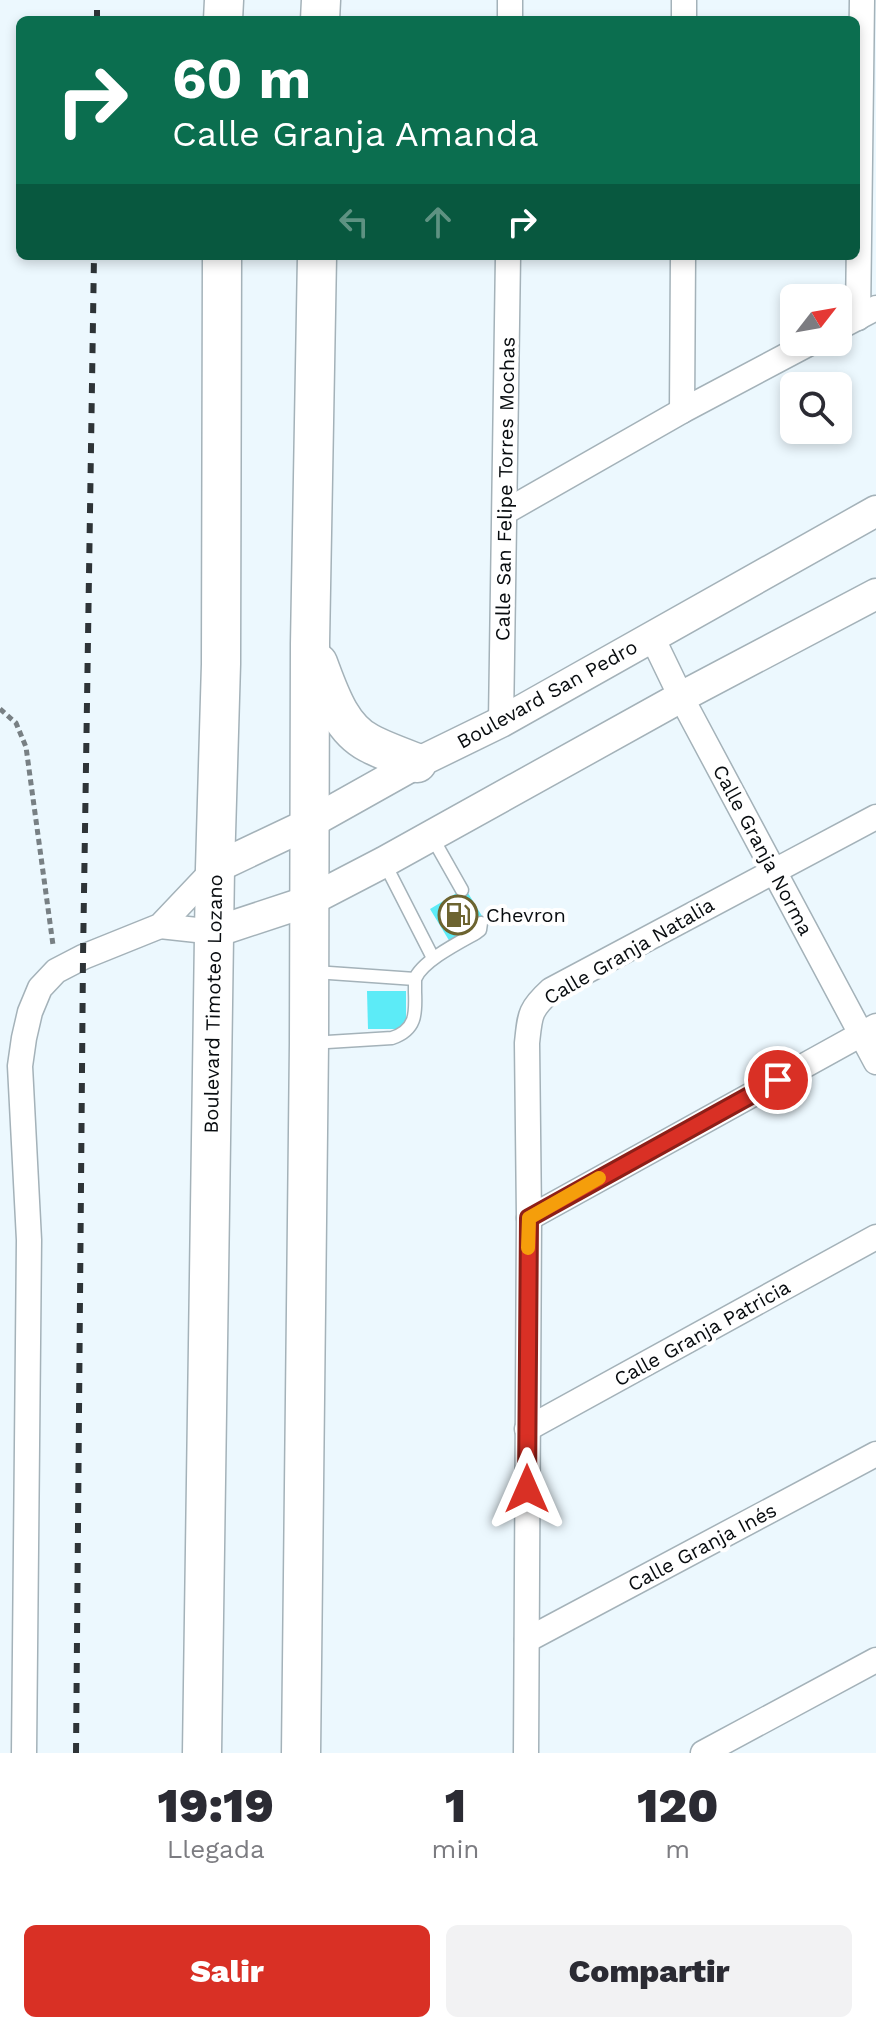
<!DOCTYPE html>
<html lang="es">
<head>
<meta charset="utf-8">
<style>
	body { margin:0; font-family:"Work Sans",sans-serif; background:#f2f2f3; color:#2b2b33; height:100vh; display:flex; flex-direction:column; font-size:30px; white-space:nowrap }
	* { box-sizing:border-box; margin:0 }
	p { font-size:26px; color:#7c7c81 }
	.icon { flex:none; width:44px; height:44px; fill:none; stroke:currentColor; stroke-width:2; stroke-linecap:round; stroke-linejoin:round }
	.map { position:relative; height:1753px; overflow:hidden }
	.panel { display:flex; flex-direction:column; background:#fff; flex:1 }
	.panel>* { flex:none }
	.banner { position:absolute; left:16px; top:16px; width:844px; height:244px; border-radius:12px; box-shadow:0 4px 12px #0003; background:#0b6e4f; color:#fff; overflow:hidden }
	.needle { width:52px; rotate:59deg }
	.buttons { position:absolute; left:780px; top:284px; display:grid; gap:16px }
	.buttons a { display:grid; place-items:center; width:72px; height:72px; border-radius:12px; background:#fff; box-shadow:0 4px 12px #0003; font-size:40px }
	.pin { position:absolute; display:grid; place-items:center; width:68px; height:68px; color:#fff; margin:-34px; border:4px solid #fff; border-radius:50%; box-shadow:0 2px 8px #0007 }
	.me { position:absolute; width:88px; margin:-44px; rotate:0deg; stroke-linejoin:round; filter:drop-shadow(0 0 6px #0008) }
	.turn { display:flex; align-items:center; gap:28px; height:168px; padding:0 24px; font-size:36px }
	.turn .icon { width:104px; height:104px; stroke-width:2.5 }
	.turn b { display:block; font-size:56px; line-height:68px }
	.lanes { display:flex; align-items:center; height:76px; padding:0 24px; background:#0003; justify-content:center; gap:40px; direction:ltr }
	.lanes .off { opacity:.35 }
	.eta { display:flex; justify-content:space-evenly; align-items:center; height:136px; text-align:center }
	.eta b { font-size:48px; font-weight:800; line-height:56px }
	.primary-button { display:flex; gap:16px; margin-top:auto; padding:16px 24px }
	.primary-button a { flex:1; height:92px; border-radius:12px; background:#d93025; color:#fff; font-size:32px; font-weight:800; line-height:92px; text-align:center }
	.primary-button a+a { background:#f2f2f3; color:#2b2b33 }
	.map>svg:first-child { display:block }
</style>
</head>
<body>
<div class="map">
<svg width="876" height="1753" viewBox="0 0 876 1753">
	<rect width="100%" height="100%" fill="#ecf8fe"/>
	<g fill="#5cebf7">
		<polygon points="465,888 485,921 450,942 430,909"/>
		<polygon points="367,991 406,991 406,1029 368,1029"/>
	</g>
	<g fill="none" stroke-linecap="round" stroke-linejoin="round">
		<defs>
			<g id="service">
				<polyline points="432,837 462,890"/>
				<polyline points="384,862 433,958"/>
				<polyline points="315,972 415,979"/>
				<path d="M311,1043L392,1038C416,1030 416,1014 415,992C415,991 415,980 415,979C422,961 460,942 476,933L480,930L481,923"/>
			</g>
			<g id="minor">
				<polyline points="510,20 510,0"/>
				<polyline points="684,20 684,0"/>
				<polyline points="858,318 862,0"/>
				<polyline points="838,328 876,308"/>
				<polyline points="682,411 683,256"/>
				<polyline points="505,512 682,411 812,342"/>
				<polyline points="652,637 681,697 876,1062"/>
				<polyline points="501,722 508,256"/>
				<polyline points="160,926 215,932"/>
				<polyline points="529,1218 876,1026"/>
				<polyline points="527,1429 876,1237"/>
				<polyline points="527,1640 876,1454"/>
				<polyline points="24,1753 29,1240 20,1066 24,1038 30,1012 40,988 56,971 83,957 160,926 215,868"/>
				<path d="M526,1753L529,1218L527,1043C530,1015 529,1010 551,990L876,817"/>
				<polyline points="703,1753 876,1660"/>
			</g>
			<g id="tertiary">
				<polyline points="215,868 310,823 417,763 501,722 876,511"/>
				<polyline points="215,932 309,901 384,862 681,697 876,594"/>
			</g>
			<g id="primary">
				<polyline points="223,20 224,0"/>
				<polyline points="320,20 321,0"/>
				<path d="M318,663C329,692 340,728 369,743C384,751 401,757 417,763"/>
				<polyline points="202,1753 215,868 221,664 222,256"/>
				<polyline points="301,1753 309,1043 310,644 317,256"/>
			</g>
		</defs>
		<use href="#service" stroke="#a4b2b9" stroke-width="15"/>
		<use href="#minor" stroke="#a4b2b9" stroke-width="27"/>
		<use href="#tertiary" stroke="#a4b2b9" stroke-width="33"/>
		<use href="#primary" stroke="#a4b2b9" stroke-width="41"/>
		<polyline stroke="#788084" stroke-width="5" stroke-dasharray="6 4" stroke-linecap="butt" points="0,709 16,723 26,747 53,945"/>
		<use href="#service" stroke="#fff" stroke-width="12"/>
		<use href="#minor" stroke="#fff" stroke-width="24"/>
		<use href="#tertiary" stroke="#fff" stroke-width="30"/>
		<use href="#primary" stroke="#fff" stroke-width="38"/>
		<g stroke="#2e3437" stroke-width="6" stroke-dasharray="10 10" stroke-linecap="butt">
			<polyline points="97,20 97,0"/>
			<polyline points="76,1753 83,957 94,256"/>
		</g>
	</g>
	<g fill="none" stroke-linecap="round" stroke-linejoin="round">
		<defs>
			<polyline id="route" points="527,1489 529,1218 778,1080"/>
		</defs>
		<use href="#route" stroke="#8d1f18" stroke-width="20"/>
		<use href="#route" stroke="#d93025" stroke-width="14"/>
		<polyline stroke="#f59e0b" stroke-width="14" points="528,1248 529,1218 599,1178"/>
	</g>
	<defs>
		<symbol id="fuel-ring" viewBox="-11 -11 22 22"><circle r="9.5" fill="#fff" stroke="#6d6430" stroke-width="1.5"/><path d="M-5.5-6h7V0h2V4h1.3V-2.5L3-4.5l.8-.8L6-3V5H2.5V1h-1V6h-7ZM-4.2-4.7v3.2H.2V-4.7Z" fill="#6d6430"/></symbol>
	</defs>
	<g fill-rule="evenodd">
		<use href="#fuel-ring" x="436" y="893" width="44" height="44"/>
	</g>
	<g text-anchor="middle" stroke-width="8" stroke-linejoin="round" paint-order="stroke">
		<g font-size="20" fill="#080c0f" stroke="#fff">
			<text transform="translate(505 489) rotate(-89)" y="7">Calle San Felipe Torres Mochas</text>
			<text transform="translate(547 694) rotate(-29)" y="7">Boulevard San Pedro</text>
			<text transform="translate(763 850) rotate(62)" y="7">Calle Granja Norma</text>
			<text transform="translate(629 951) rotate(-30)" y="7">Calle Granja Natalia</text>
			<text transform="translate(213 1004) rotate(-89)" y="7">Boulevard Timoteo Lozano</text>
			<text transform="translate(702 1333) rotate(-29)" y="7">Calle Granja Patricia</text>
			<text transform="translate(702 1547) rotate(-28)" y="7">Calle Granja Inés</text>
		</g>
		<g font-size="20" fill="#080c0f" stroke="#fff" text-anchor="start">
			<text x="486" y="922">Chevron</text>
		</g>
	</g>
</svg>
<div class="buttons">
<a><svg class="needle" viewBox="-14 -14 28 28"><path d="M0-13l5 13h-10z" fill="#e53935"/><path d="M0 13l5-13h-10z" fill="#7c7c81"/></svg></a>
<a><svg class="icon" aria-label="search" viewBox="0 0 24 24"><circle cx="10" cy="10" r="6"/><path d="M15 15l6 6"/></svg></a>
</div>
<div class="pin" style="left:778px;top:1080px;background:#d93025"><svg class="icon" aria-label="arrive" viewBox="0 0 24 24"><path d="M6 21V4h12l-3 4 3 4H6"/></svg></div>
<svg class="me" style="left:527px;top:1489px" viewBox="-20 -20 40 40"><path d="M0-17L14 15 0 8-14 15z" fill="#d93025" stroke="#fff" stroke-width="4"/></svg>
<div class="banner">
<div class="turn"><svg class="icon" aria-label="right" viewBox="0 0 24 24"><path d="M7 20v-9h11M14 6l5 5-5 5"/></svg><div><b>60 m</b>Calle Granja Amanda</div></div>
<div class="lanes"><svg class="icon off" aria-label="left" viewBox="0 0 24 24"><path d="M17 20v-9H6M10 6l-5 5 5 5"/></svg><svg class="icon off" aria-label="ahead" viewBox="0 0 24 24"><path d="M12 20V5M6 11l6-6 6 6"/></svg><svg class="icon" aria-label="right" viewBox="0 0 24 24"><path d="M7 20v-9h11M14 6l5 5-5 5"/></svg></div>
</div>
</div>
<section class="panel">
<div class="eta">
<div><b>19:19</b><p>Llegada</p></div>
<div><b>1</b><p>min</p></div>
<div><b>120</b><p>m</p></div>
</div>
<div class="primary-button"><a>Salir</a><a>Compartir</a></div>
</section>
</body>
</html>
